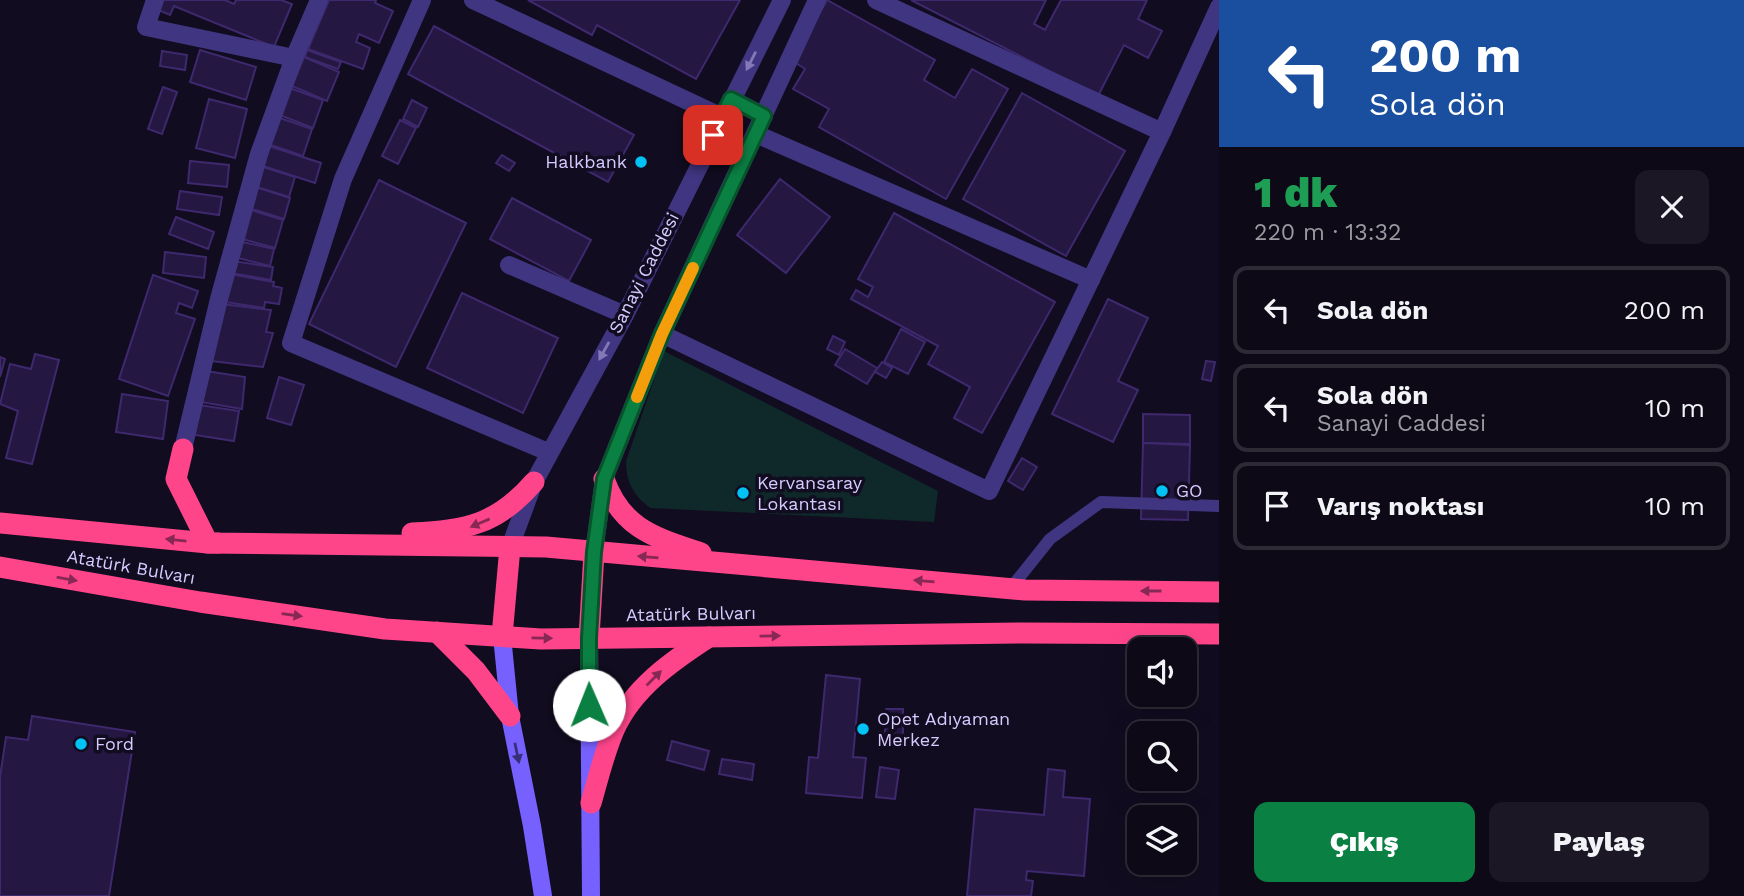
<!DOCTYPE html>
<html lang="tr">
<head>
<meta charset="utf-8">
<style>
	body { margin:0; font-family:"Work Sans",sans-serif; background:#1b1724; color:#f1f3f6; height:100vh; display:flex; flex-direction:column; font-size:26px; white-space:nowrap }
	* { box-sizing:border-box; margin:0 }
	p { font-size:23px; color:#9a9aa1 }
	.icon { flex:none; width:38px; height:38px; fill:none; stroke:currentColor; stroke-width:2; stroke-linecap:round; stroke-linejoin:round }
	.map { position:relative; flex:1; overflow:hidden }
	.panel { display:flex; flex-direction:column; background:#0d0917; width:525px }
	.panel>* { flex:none }
	.top-card { background:#1a4fa0; color:#fff; overflow:hidden }
	.tools { position:absolute; left:1127px; top:637px; display:grid; gap:14px }
	.tools a { display:grid; place-items:center; width:70px; height:70px; border-radius:14px; background:#0d0917; box-shadow:0 7px 28px #0002,0 0 0 2px #2d2a36; font-size:35px }
	.pin { position:absolute; display:grid; place-items:center; width:60px; height:60px; color:#fff; margin:-30px; border-radius:14px; box-shadow:0 4px 10px #0006 }
	.me { position:absolute; width:77px; margin:-38px; rotate:359deg; stroke-linejoin:round; filter:drop-shadow(0 0 5px #0008) }
	.turn { display:flex; align-items:center; gap:24px; height:147px; padding:0 35px; font-size:32px }
	.turn .icon { width:91px; height:91px; stroke-width:2.5 }
	.turn b { display:block; font-size:49px; line-height:60px }
	.round { display:grid; place-items:center; flex:none; width:74px; height:74px; border-radius:14px; background:#1b1724 }
	.summary { display:flex; align-items:center; justify-content:space-between; height:119px; padding:0 35px }
	h1 { font-size:42px; font-weight:800; line-height:52px; color:#1e9e55 }
	.cta { display:flex; gap:14px; margin-top:auto; padding:14px 35px }
	.cta a { flex:1; height:80px; border-radius:14px; background:#0b8043; color:#fff; font-size:28px; font-weight:800; line-height:80px; text-align:center }
	.cta a+a { background:#1b1724; color:#f1f3f6 }
	ul { padding:0; list-style:none }
	li { display:flex; align-items:center; gap:21px; height:88px; margin:0 14px 10px; padding:0 21px; border:4px solid #2d2a36; border-radius:14px }
	li div { flex:1 }
	li b { display:block; font-size:26px }
	li em { font-style:normal }
	main { display:flex; flex:1; min-height:0 }
	.map>svg:first-child { display:block }
</style>
</head>
<body>
<main>
<div class="map">
<svg width="1219" height="896" viewBox="0 0 1219 896">
	<rect width="100%" height="100%" fill="#110c1f"/>
	<path fill="#0f2829" d="M664,351L938,491L934,522L650,508C633,495 626,482 626,461Z"/>
	<g fill="#241741" stroke="#3e296e" stroke-width="2">
		<polygon points="160,0 225,0 234,4 236,0 281,0 292,4 274,47 174,6 170,15 156,9"/>
		<polygon points="329,0 376,0 375,3 393,11 379,43 359,34 356,42 370,48 363,69 308,49"/>
		<polygon points="528,0 740,0 696,79 597,25 592,35"/>
		<polygon points="827,0 935,60 924,80 955,98 972,69 1008,89 946,199 819,127 829,109 793,89 805,69 793,61"/>
		<polygon points="911,0 1046,0 1034,24 1045,30 1061,0 1147,0 1138,19 1162,31 1148,58 1124,45 1098,96"/>
		<polygon points="434,26 634,135 608,182 408,74"/>
		<polygon points="200,50 256,67 246,100 190,82"/>
		<polygon points="307,50 341,62 338,69 305,57"/>
		<polygon points="162,51 187,55 185,70 160,66"/>
		<polygon points="304,57 339,72 327,101 292,86"/>
		<polygon points="163,87 177,92 162,134 148,129"/>
		<polygon points="287,87 323,100 313,128 277,114"/>
		<polygon points="1022,93 1125,151 1066,256 963,199"/>
		<polygon points="209,99 247,109 235,158 196,148"/>
		<polygon points="412,100 427,108 418,127 403,119"/>
		<polygon points="277,117 312,129 303,156 268,144"/>
		<polygon points="400,120 416,128 398,164 382,156"/>
		<polygon points="266,145 321,163 315,183 260,165"/>
		<polygon points="502,155 515,163 509,171 496,163"/>
		<polygon points="190,161 229,165 227,187 188,183"/>
		<polygon points="260,166 295,177 289,197 254,186"/>
		<polygon points="780,179 830,217 786,273 737,235"/>
		<polygon points="379,180 466,223 396,367 309,324"/>
		<polygon points="253,186 290,198 284,219 249,208"/>
		<polygon points="180,191 222,197 219,215 177,209"/>
		<polygon points="512,198 591,240 569,281 490,239"/>
		<polygon points="248,209 283,220 275,248 239,238"/>
		<polygon points="894,213 1055,302 982,433 954,418 970,387 928,364 938,346 851,299 856,290 868,297 873,287 858,279"/>
		<polygon points="176,217 214,232 208,249 169,234"/>
		<polygon points="238,241 274,249 270,266 234,257"/>
		<polygon points="165,252 206,257 204,278 163,273"/>
		<polygon points="233,261 273,267 271,280 231,273"/>
		<polygon points="230,274 274,282 273,286 282,288 279,304 265,302 264,308 225,302"/>
		<polygon points="153,275 198,291 192,308 179,303 176,313 195,319 168,396 119,379"/>
		<polygon points="462,293 558,338 523,413 427,368"/>
		<polygon points="1108,299 1148,318 1118,381 1138,390 1113,442 1052,414"/>
		<polygon points="222,304 271,310 266,332 273,333 263,367 210,361"/>
		<polygon points="901,329 925,342 908,374 884,362"/>
		<polygon points="833,336 845,342 839,355 827,349"/>
		<polygon points="845,349 877,368 867,384 835,365"/>
		<polygon points="35,354 59,360 32,464 6,458 18,411 0,404 10,364 31,369"/>
		<polygon points="0,357 5,359 0,377"/>
		<polygon points="1206,361 1215,362 1211,381 1202,379"/>
		<polygon points="882,362 892,368 886,378 875,372"/>
		<polygon points="206,371 245,377 242,409 201,402"/>
		<polygon points="279,377 304,385 291,425 267,418"/>
		<polygon points="122,394 168,401 163,439 116,432"/>
		<polygon points="199,405 239,411 234,441 195,435"/>
		<polygon points="1143,414 1190,415 1190,444 1143,443"/>
		<polygon points="1143,443 1190,445 1188,520 1141,519"/>
		<polygon points="1022,458 1037,467 1023,490 1008,481"/>
		<polygon points="826,675 860,679 853,757 866,758 862,798 806,793 809,757 818,758"/>
		<polygon points="886,709 903,709 903,735 885,735"/>
		<polygon points="32,716 135,732 109,896 0,896 0,777 6,737 28,740"/>
		<polygon points="672,741 709,751 704,770 667,760"/>
		<polygon points="722,759 754,764 752,780 719,774"/>
		<polygon points="880,767 899,770 895,799 876,797"/>
		<polygon points="1048,769 1065,771 1063,797 1090,799 1084,876 1027,871 1026,880 1033,881 1031,896 967,896 975,809 1044,815"/>
	</g>
	<g fill="none" stroke-linecap="round" stroke-linejoin="round">
		<polyline stroke="#403580" stroke-width="12" points="1010,589 1050,539 1101,502 1219,506"/>
		<g stroke="#403580" stroke-width="18">
			<polyline points="155,0 146,27 294,58 259,154 219,299 183,449"/>
			<polyline points="422,0 343,179 291,343 548,452"/>
			<polyline points="473,0 722,117"/>
			<polyline points="876,0 1162,132"/>
			<polyline points="294,58 319,0"/>
			<polyline points="731,99 764,116"/>
			<polyline points="756,134 1091,280"/>
			<polyline points="713,135 747,151"/>
			<polyline points="509,265 625,315"/>
			<polyline points="662,334 989,491 1162,132 1219,7"/>
			<polyline points="510,547 534,482 625,315 782,0"/>
			<polyline points="594,552 604,479 662,334 817,0"/>
		</g>
		<g stroke="#7661ff" stroke-width="18">
			<polyline points="502,636 510,716 532,826 543,896"/>
			<polyline points="589,638 591,896"/>
		</g>
		<g stroke="#ff458a" stroke-width="21">
			<polyline points="183,449 176,479 208,543 219,543"/>
			<path d="M604,479C622,529 654,537 701,553"/>
			<polyline points="0,523 208,543 546,547 1025,590 1219,592"/>
			<path d="M412,533C466,530 497,525 534,482"/>
			<polyline points="0,567 200,602 385,629 541,639 1024,633 1219,634"/>
			<polyline points="437,632 476,671 510,716"/>
			<polyline points="502,636 510,547"/>
			<polyline points="589,638 594,552"/>
			<path d="M591,803C598,779 604,753 614,730C633,688 672,661 709,637"/>
		</g>
	</g>
	<defs><path id="oneway-solid" d="M-6-.8H1V-3.2L6.5 0L1 3.2V.8H-6Z" transform="scale(1.75)"/></defs>
	<g fill="#8478b9">
		<use href="#oneway-solid" transform="translate(751 61) rotate(117)"/>
		<use href="#oneway-solid" transform="translate(604 351) rotate(119)"/>
	</g>
	<g fill="#882854">
		<use href="#oneway-solid" transform="translate(480 523) rotate(157)"/>
		<use href="#oneway-solid" transform="translate(176 540) rotate(-174)"/>
		<use href="#oneway-solid" transform="translate(648 557) rotate(-175)"/>
		<use href="#oneway-solid" transform="translate(67 579) rotate(10)"/>
		<use href="#oneway-solid" transform="translate(924 581) rotate(-175)"/>
		<use href="#oneway-solid" transform="translate(1151 591) rotate(-180)"/>
		<use href="#oneway-solid" transform="translate(292 615) rotate(8)"/>
		<use href="#oneway-solid" transform="translate(770 636) rotate(-1)"/>
		<use href="#oneway-solid" transform="translate(542 638) rotate(1)"/>
		<use href="#oneway-solid" transform="translate(654 678) rotate(-45)"/>
	</g>
	<use fill="#392e79" href="#oneway-solid" transform="translate(517 753) rotate(78)"/>
	<g fill="none" stroke-linecap="round" stroke-linejoin="round">
		<defs>
			<polyline id="route" points="589,705 589,638 594,552 604,479 662,334 764,116 731,99 713,135"/>
		</defs>
		<use href="#route" stroke="#07532c" stroke-width="18"/>
		<use href="#route" stroke="#0b8043" stroke-width="12"/>
		<polyline stroke="#f59e0b" stroke-width="12" points="637,397 662,334 693,268"/>
	</g>
	<g fill="#00c2f5" stroke="#110c1f" stroke-width="2.5">
		<circle cx="641" cy="162" r="7"/>
		<circle cx="1162" cy="491" r="7"/>
		<circle cx="743" cy="493" r="7"/>
		<circle cx="863" cy="729" r="7"/>
		<circle cx="81" cy="744" r="7"/>
	</g>
	<g text-anchor="middle" stroke-width="7" stroke-linejoin="round" paint-order="stroke">
		<g font-size="18" fill="#d6caff" stroke="#110c1f" text-anchor="start">
			<text x="627" y="168" text-anchor="end">Halkbank</text>
			<text x="757" y="489">Kervansaray<tspan x="757" dy="21">Lokantası</tspan></text>
			<text x="1176" y="497">GO</text>
			<text x="877" y="725">Opet Adıyaman<tspan x="877" dy="21">Merkez</tspan></text>
			<text x="95" y="750">Ford</text>
		</g>
		<g font-size="18" fill="#d6caff" stroke="#110c1f">
			<text transform="translate(644 273) rotate(-63)" y="6">Sanayi Caddesi</text>
			<text transform="translate(131 567) rotate(10)" y="6">Atatürk Bulvarı</text>
			<text transform="translate(691 614) rotate(-1)" y="6">Atatürk Bulvarı</text>
		</g>
	</g>
</svg>
<div class="tools">
<a><svg class="icon" aria-label="sound" viewBox="0 0 24 24"><path d="M4 9h4l5-4v14l-5-4H4zM17 9q2 3 0 6"/></svg></a>
<a><svg class="icon" aria-label="search" viewBox="0 0 24 24"><circle cx="10" cy="10" r="6"/><path d="M15 15l6 6"/></svg></a>
<a><svg class="icon" aria-label="layers" viewBox="0 0 24 24"><path d="M12 4l9 5-9 5-9-5zM3 14l9 5 9-5"/></svg></a>
</div>
<div class="pin" style="left:713px;top:135px;background:#d93025"><svg class="icon" aria-label="arrive" viewBox="0 0 24 24"><path d="M6 21V4h12l-3 4 3 4H6"/></svg></div>
<svg class="me" style="left:589px;top:705px" viewBox="-20 -20 40 40"><circle r="19" fill="#fff"/><path d="M0-13L10 11 0 6-10 11z" fill="#0b8043"/></svg>
</div>
<section class="panel">
<div class="top-card">
<div class="turn"><svg class="icon" aria-label="left" viewBox="0 0 24 24"><path d="M17 20v-9H6M10 6l-5 5 5 5"/></svg><div><b>200 m</b>Sola dön</div></div>
</div>
<div class="summary"><div><h1>1 dk</h1><p>220 m · 13:32</p></div><a class="round"><svg class="icon" aria-label="close" viewBox="0 0 24 24"><path d="M6 6l12 12M18 6L6 18"/></svg></a></div>
<ul>
<li><svg class="icon" aria-label="left" viewBox="0 0 24 24"><path d="M17 20v-9H6M10 6l-5 5 5 5"/></svg><div><b>Sola dön</b></div><em>200 m</em></li>
<li><svg class="icon" aria-label="left" viewBox="0 0 24 24"><path d="M17 20v-9H6M10 6l-5 5 5 5"/></svg><div><b>Sola dön</b><p>Sanayi Caddesi</p></div><em>10 m</em></li>
<li><svg class="icon" aria-label="arrive" viewBox="0 0 24 24"><path d="M6 21V4h12l-3 4 3 4H6"/></svg><div><b>Varış noktası</b></div><em>10 m</em></li>
</ul>
<div class="cta"><a>Çıkış</a><a>Paylaş</a></div>
</section>
</main>
</body>
</html>
